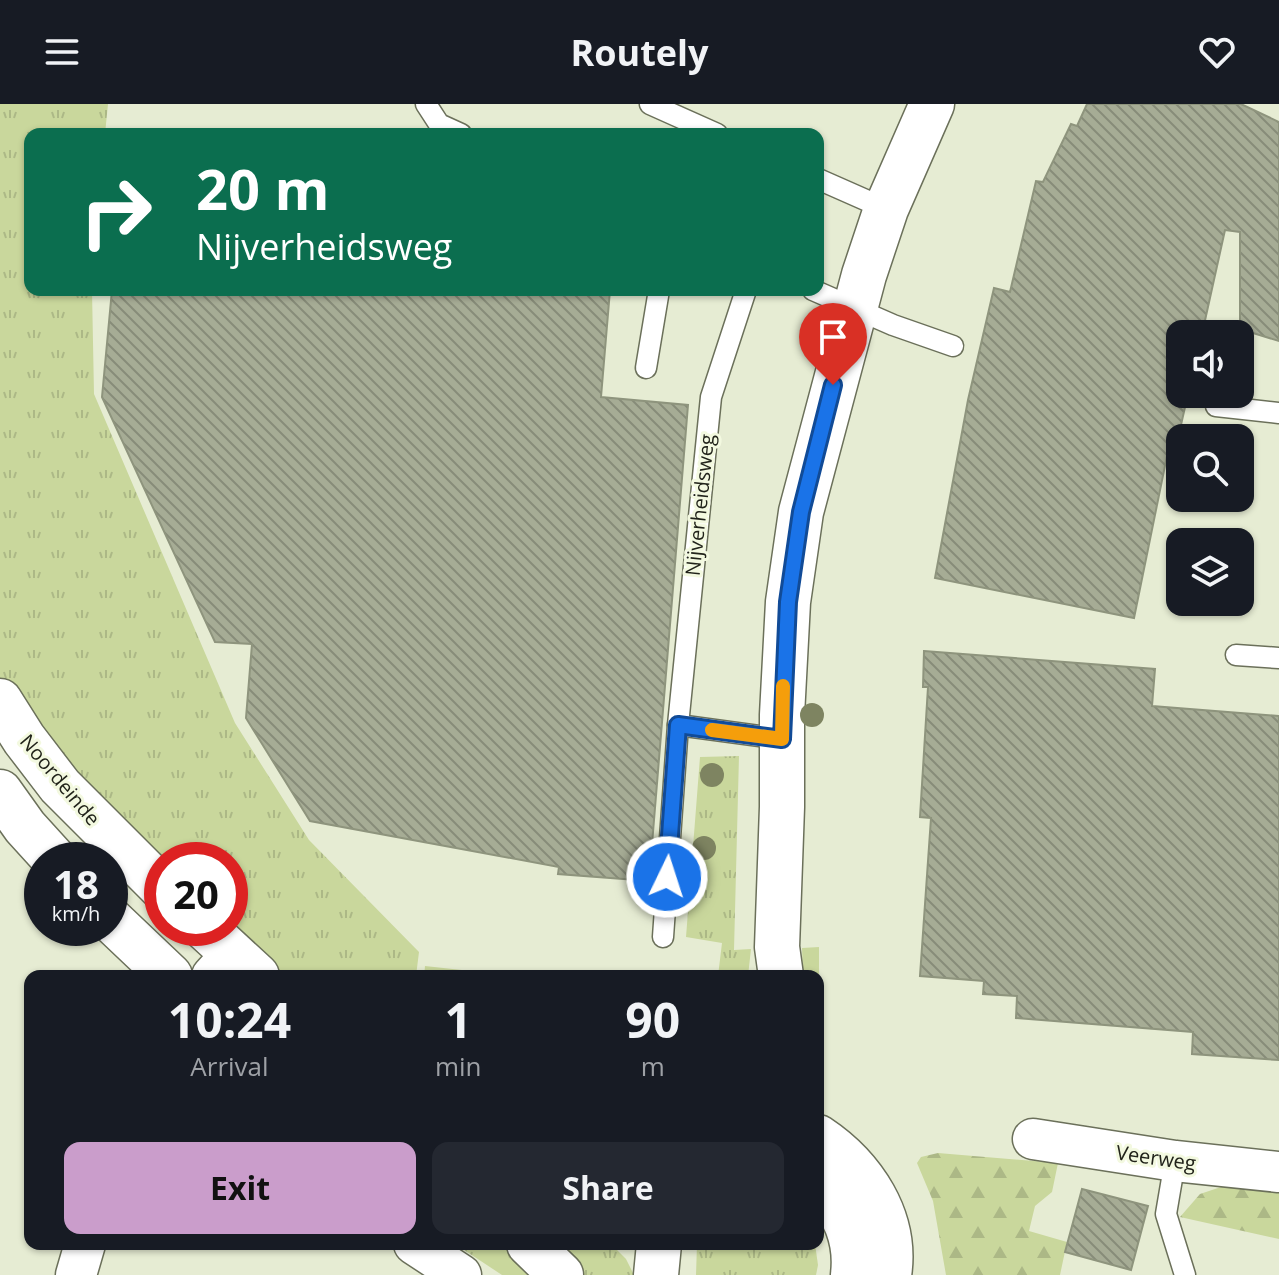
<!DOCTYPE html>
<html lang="en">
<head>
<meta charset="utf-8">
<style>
	body { margin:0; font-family:"Open Sans",sans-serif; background:#242831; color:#f1f3f6; height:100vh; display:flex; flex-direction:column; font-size:30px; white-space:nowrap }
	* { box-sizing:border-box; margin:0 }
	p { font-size:26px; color:#9ea1a6 }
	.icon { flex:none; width:44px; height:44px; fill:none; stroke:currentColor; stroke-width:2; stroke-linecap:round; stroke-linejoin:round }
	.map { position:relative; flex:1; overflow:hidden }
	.panel { position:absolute; left:24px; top:866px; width:800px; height:280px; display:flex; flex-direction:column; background:#171b24; border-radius:16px; box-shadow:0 2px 6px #0004 }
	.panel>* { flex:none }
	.hud { position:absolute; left:24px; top:24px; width:800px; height:168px; border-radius:16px; box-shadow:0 2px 6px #0004; background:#0b6e4f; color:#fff; overflow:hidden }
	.controls { position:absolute; left:1166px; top:216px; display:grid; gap:16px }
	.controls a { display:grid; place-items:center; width:88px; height:88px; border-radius:16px; background:#171b24; box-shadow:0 2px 6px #0004; font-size:40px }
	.speed { position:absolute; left:24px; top:738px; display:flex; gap:16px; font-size:40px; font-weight:700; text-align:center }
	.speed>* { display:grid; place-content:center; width:104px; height:104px; border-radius:50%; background:#171b24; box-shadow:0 2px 6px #0004; line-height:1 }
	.speed small { font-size:20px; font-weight:400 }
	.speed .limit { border:12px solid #d22; background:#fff; color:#111 }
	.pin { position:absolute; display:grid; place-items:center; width:68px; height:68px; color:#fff; margin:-82px -34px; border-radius:50% 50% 50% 0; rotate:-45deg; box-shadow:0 0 8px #0007 }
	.pin .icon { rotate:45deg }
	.me { position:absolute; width:88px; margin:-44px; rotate:4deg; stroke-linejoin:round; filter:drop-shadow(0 0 6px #0008) }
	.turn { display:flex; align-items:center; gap:28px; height:168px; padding:0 40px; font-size:36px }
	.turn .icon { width:104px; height:104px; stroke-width:2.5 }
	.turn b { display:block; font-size:56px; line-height:68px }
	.eta { display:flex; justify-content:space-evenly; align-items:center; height:136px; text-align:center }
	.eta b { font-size:48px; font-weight:700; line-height:56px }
	.action { display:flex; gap:16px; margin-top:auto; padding:16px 40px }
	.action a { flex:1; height:92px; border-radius:16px; background:#ca9dcb; color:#111; font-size:32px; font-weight:700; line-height:92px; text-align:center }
	.action a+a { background:#242831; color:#f1f3f6 }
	header { display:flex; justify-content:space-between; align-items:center; height:104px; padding:0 40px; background:#171b24; font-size:36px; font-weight:700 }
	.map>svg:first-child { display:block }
</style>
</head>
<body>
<header><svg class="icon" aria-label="menu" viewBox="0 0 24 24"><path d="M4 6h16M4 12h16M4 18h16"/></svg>Routely<svg class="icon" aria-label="heart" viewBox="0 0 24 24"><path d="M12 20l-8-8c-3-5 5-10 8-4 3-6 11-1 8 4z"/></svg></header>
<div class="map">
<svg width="1279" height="1171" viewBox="0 0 1279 1171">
	<defs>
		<pattern id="grass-tufts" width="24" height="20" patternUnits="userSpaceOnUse" patternTransform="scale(2)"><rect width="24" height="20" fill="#c9d79c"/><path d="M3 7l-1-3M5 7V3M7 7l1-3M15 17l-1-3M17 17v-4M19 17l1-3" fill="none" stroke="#acb886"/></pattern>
		<pattern id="forest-firs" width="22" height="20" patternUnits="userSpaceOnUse" patternTransform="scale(2)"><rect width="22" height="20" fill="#c9d79c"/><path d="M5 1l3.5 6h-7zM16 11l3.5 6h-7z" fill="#acb886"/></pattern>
		<pattern id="building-back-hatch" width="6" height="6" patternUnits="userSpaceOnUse" patternTransform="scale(2)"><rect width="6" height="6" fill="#a6ac95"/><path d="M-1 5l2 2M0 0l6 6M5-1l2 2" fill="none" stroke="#878c79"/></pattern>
	</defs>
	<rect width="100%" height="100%" fill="#e6ecd3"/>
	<g fill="url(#grass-tufts)">
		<polygon points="0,0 108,0 105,30 30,30 30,186 92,186 94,290 235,619 309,736 419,848 416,872 275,872 230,824 230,756 162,756 20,610 0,575"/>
		<polygon points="739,652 734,846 751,845 748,872 718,872 722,839 686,833 700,653"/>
		<polygon points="819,843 819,943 818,872 803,872 802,844"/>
		<polygon points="425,862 471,867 471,872 424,872"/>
		<polygon points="455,1140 513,1140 548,1171 502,1171"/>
		<polygon points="548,1140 611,1140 626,1155 634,1171 581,1171"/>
		<polygon points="697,1140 815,1140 818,1161 816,1171 696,1171"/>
	</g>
	<g fill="url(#forest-firs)">
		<polygon points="938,1049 1058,1059 1052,1088 1035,1102 1029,1127 1067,1138 1060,1171 946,1171 933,1097 917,1059 921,1053"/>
		<polygon points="1221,1083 1279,1087 1279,1135 1180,1113 1200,1090"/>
	</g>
	<g fill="url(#building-back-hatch)" stroke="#8e947d" stroke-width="2">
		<polygon points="1087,0 1241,0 1279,18 1279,237 1240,225 1240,128 1225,126 1202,230 1180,230 1180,290 1188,290 1176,343 1169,342 1134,514 935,474 968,296 994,184 1010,188 1036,77 1043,78 1071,20 1077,22"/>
		<polygon points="112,186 610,186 601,293 688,301 649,777 558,770 559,763 310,717 246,614 252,540 215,538 102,293"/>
		<polygon points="924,547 1155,565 1152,602 1279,612 1279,956 1192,950 1193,928 1016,914 1017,892 983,890 984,877 920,872 931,714 920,713 928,583 923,583"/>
		<polygon points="1082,1085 1148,1102 1131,1166 1065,1148"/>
	</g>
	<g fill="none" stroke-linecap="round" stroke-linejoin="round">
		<defs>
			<g id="lane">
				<polyline points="426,0 439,20 461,30"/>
				<polyline points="650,0 717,30"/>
				<polyline points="818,75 886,105"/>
				<polyline points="813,186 893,221 953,242"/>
				<polyline points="646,264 659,186"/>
				<polyline points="1216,302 1279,309"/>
				<polyline points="1236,551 1279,554"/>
				<polyline points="678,621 782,635"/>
				<polyline points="663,833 678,621 711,293 746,186"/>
				<polyline points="1175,1057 1166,1110 1185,1171"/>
			</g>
			<g id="street">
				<polyline points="212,872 233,849"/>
				<polyline points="1033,1035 1175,1057 1279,1068"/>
				<polyline points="414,1140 461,1171"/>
				<polyline points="76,1171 85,1140"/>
			</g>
			<g id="secondary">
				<polyline points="0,597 24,635 60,682 162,784"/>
				<polyline points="0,688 25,723 55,756"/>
				<polyline points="110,815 170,872"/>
				<polyline points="205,824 257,872"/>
				<polyline points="781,872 777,843 782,703 782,611 788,498 801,408 864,171 886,105 932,0"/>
				<path d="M818,1033C863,1063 898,1114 889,1171"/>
				<path d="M818,1082C845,1104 857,1137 853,1171"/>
				<polyline points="529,1140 561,1171"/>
				<polyline points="656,1171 659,1140"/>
			</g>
		</defs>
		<use href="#lane" stroke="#6b705a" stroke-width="23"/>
		<use href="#street" stroke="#6b705a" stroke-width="43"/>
		<use href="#secondary" stroke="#6b705a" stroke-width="47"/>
		<use href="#lane" stroke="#fff" stroke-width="20"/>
		<use href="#street" stroke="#fff" stroke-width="40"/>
		<use href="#secondary" stroke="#fff" stroke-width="44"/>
	</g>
	<g fill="#7e8461">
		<circle cx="812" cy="611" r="12"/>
		<circle cx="712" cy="671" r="12"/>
		<circle cx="704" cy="744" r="12"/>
	</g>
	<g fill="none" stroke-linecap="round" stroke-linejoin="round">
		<defs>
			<polyline id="route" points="667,773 678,621 782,635 788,498 801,408 833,281"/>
		</defs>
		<use href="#route" stroke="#114b97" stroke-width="20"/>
		<use href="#route" stroke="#1a73e8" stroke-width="14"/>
		<polyline stroke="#f59e0b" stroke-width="14" points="712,626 782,635 783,582"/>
	</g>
	<g text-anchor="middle" stroke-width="6" stroke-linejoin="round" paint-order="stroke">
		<g font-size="20" fill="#21231a" stroke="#f3f9e0">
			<text transform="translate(700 401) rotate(-84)" y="7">Nijverheidsweg</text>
			<text transform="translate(60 676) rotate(50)" y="7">Noordeinde</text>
			<text transform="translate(1156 1054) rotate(8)" y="7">Veerweg</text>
		</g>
	</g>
</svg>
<div class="controls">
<a><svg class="icon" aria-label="sound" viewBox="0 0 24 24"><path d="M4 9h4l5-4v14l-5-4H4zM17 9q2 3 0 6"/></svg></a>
<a><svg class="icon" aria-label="search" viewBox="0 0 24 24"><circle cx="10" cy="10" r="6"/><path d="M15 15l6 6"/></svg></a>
<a><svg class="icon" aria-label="layers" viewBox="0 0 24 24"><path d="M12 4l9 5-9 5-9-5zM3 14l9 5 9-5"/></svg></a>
</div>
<div class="speed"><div>18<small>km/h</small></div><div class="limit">20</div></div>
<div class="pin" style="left:833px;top:281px;background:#d93025"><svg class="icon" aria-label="arrive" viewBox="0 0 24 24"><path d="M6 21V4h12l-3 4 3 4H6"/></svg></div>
<svg class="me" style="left:667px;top:773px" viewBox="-20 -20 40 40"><circle r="17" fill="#1a73e8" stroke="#fff" stroke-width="3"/><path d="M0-11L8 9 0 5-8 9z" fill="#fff"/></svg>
<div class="hud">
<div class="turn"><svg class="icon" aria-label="right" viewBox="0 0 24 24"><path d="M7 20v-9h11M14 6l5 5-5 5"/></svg><div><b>20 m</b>Nijverheidsweg</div></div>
</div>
<section class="panel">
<div class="eta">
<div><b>10:24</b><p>Arrival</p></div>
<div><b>1</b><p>min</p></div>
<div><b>90</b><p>m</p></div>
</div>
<div class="action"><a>Exit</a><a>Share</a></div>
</section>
</div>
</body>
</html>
